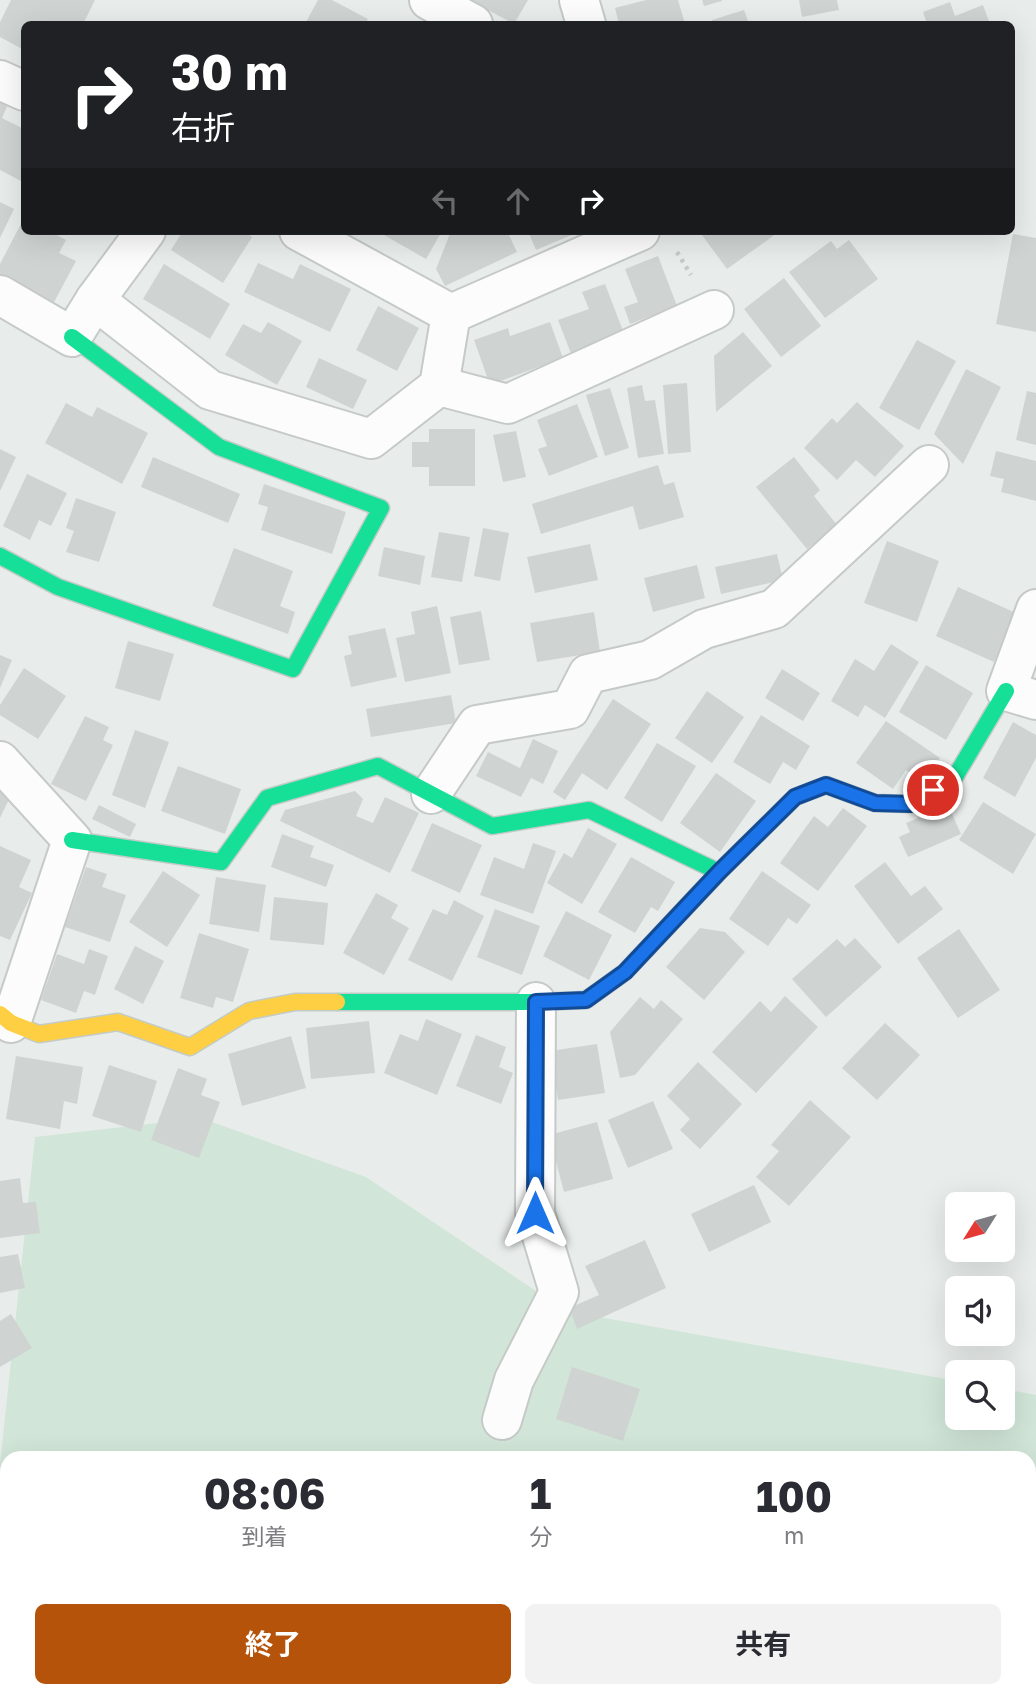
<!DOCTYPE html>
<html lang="ja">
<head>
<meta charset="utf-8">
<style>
	body { margin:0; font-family:"Golos Text","Noto Sans JP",sans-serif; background:#f2f2f3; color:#2b2b33; height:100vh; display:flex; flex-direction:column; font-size:26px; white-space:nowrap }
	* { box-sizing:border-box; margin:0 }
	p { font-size:23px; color:#7c7c81 }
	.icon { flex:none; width:38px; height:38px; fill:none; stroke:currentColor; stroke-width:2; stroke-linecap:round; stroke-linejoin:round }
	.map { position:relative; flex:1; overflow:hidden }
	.side { position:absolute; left:0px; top:1451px; width:1036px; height:247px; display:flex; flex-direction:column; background:#fff; border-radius:21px 21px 0 0; box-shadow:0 7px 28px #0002 }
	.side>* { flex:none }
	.banner { position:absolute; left:21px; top:21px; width:994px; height:214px; border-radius:10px; box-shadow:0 7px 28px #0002; background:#202124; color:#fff; overflow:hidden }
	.needle { width:46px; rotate:233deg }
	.buttons { position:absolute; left:945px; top:1192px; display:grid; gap:14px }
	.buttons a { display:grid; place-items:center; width:70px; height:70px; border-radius:10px; background:#fff; box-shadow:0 7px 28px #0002; font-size:35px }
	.pin { position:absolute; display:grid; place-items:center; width:60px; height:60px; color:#fff; margin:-30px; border:4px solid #fff; border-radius:50%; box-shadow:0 2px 7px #0007 }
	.me { position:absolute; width:77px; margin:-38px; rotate:0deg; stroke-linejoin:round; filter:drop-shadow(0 0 5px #0008) }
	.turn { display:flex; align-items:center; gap:24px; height:147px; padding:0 35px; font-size:32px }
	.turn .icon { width:91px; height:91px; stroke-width:2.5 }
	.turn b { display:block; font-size:49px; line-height:60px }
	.lanes { display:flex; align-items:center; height:66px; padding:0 35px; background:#0003; justify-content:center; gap:35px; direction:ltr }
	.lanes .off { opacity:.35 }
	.eta { display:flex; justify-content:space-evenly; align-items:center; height:119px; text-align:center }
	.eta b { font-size:42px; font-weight:700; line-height:49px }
	.button { display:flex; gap:14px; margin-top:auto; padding:14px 35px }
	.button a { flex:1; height:80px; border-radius:10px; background:#b45309; color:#fff; font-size:28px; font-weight:700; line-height:80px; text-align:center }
	.button a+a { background:#f2f2f3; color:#2b2b33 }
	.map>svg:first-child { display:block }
</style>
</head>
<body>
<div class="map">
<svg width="1036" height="1697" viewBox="0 0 1036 1697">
	<rect width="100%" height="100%" fill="#e8edeb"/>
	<path fill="#d1e6d8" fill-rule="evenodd" d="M201,1118L366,1177L566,1311L957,1381V1418H1003V1389L1036,1395V1697H0V1464L35,1137ZM7,1458H1029V1690H7Z"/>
	<g fill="#cfd4d2">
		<polygon points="11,0 95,0 83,24 24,24 24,50 0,37 0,22"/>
		<polygon points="318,0 332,0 368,19 365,24 305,24"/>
		<polygon points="469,0 528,0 514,24"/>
		<polygon points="646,0 678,0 685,24 619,24 615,8"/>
		<polygon points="702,0 722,0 722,1 704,6"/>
		<polygon points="799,0 837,0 839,10 802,17"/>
		<polygon points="950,2 955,16 983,5 990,24 927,24 923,12"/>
		<polygon points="744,10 749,24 713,24 712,20"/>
		<polygon points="0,100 8,104 2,118 24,129 24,175 21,181 0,170"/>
		<polygon points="0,202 14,209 0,238"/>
		<polygon points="24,218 24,231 49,231 66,240 59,253 76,261 53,304 0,276 0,264"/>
		<polygon points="183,231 243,231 252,237 223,283 171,250"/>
		<polygon points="377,231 442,231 426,259"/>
		<polygon points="451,231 507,231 517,252 445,286 436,269"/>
		<polygon points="528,231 581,231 536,250"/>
		<polygon points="699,231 780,231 727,269"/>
		<polygon points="1013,234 1036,238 1036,332 996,324"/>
		<polygon points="849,240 878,279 825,318 789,272 831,241 837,249"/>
		<polygon points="658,256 677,306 630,324 624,307 638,302 625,269"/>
		<polygon points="258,263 293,279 300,264 351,289 330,332 244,292"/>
		<polygon points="164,264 230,304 210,339 143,299"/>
		<polygon points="784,278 821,326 781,357 744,309"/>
		<polygon points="605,284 625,336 572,356 558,320 589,309 582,292"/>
		<polygon points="378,306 419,328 397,371 356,350"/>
		<polygon points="268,322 302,341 277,385 225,355 243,324 261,333"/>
		<polygon points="550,322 563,358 490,385 474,340 508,328 510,336"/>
		<polygon points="743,332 772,366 716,412 714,356"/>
		<polygon points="917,340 956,361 919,430 879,408"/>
		<polygon points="319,358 367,380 353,409 306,387"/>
		<polygon points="966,369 1001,387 963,464 934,434"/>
		<polygon points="687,383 691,452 668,454 663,385"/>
		<polygon points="642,385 645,401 655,400 664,454 638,458 627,388"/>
		<polygon points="610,388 629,448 605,456 586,395"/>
		<polygon points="1027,391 1036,393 1036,445 1016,440"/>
		<polygon points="857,402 904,446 875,477 856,460 837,480 804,448 832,418 837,423"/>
		<polygon points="66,403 92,417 97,407 148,433 122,484 45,443"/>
		<polygon points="577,404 598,457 549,476 538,449 547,446 537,420"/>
		<polygon points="429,429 475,429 475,486 429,486 429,467 412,467 412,442 429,442"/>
		<polygon points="516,431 526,477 503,482 493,435"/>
		<polygon points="0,449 16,457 0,491"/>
		<polygon points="996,451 1036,461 1036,501 1001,492 1004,479 990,476"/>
		<polygon points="153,457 240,494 228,523 141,487"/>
		<polygon points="794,457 820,490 814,496 837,525 807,549 756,487"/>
		<polygon points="658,465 664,485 674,482 684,517 639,530 633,506 541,534 532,504"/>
		<polygon points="27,474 67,493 51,526 39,520 30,540 3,526"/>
		<polygon points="264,484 346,512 332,554 261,530 268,507 258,504"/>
		<polygon points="76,498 116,512 99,562 66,552 74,531 66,528"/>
		<polygon points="483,528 509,533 500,581 474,576"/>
		<polygon points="439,532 470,537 462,582 431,577"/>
		<polygon points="887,541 939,561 917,622 864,603"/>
		<polygon points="590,544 598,580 535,593 527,557"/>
		<polygon points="384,547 425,556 420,585 378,576"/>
		<polygon points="234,548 293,571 280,606 295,612 288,634 212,606"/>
		<polygon points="777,554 783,580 721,594 715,567"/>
		<polygon points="697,565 705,598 653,612 644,578"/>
		<polygon points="958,587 1016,613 994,662 936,636"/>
		<polygon points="437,606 451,673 405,682 396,638 415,634 411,612"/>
		<polygon points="481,611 490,660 459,665 450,617"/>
		<polygon points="594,612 600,652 537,662 530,623"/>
		<polygon points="385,628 397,677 351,687 344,656 352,654 348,636"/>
		<polygon points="128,641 174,654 160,701 115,688"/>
		<polygon points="891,644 919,662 885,718 865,705 858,717 831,701 855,659 874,671"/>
		<polygon points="0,655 12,660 0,688"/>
		<polygon points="926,665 973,693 946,740 899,712"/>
		<polygon points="24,668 66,696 38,739 0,715 0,705"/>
		<polygon points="782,669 820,693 803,721 765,698"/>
		<polygon points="707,691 744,717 712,763 675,738"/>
		<polygon points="451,695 456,723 371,737 366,709"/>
		<polygon points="613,699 651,724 607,790 582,773 565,800 553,792"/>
		<polygon points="761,715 810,746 796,770 783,762 770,784 733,762"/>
		<polygon points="85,716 109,727 103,740 113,745 86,801 51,784"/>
		<polygon points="886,721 940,758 924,782 906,770 893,789 856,763"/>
		<polygon points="1013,722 1036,735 1036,758 1015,797 983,778"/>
		<polygon points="135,730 169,742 145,808 112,795"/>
		<polygon points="533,739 558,751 543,784 531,778 521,797 476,776 488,752 520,768"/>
		<polygon points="657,743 696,766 662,822 624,798"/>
		<polygon points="178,766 241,789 225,834 161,811"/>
		<polygon points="716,773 756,801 720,852 680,823"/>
		<polygon points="0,790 11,795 0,818"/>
		<polygon points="355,791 363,799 356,816 373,823 385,797 419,813 390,873 280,821 285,810"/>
		<polygon points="983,802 1036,834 1013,874 959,840"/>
		<polygon points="99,805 136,824 130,837 92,819"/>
		<polygon points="948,805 961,834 908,857 899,837 910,832 906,823"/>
		<polygon points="843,808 867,826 818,891 780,863 814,816 828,827"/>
		<polygon points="432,823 482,845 460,893 411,871"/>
		<polygon points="588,828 617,844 582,904 547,883 564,853 572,858"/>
		<polygon points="282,834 314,846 310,857 334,865 326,887 271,867"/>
		<polygon points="533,843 556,851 533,914 480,895 494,857 524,869"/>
		<polygon points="0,846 31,860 19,887 32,893 10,940 0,936"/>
		<polygon points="631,857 675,882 658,911 651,907 635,933 598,912"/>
		<polygon points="885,862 911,896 925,886 943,909 898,944 854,886"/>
		<polygon points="86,867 107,874 102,887 126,895 110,942 65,927"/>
		<polygon points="163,871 200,895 167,947 129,922"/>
		<polygon points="762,871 811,905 797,924 788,918 768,946 729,919"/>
		<polygon points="216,877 266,885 259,932 209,924"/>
		<polygon points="376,893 398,905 391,918 409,928 384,975 343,953"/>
		<polygon points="274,897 328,903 324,945 270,940"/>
		<polygon points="454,900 484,916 452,981 408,960 433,909 447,915"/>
		<polygon points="495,909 540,926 522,975 477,957"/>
		<polygon points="566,911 612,935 589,980 543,956"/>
		<polygon points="700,928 725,932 745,952 704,1000 666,967"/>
		<polygon points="959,929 1000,990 958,1018 917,958"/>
		<polygon points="199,933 249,949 233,1002 216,997 213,1008 180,998"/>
		<polygon points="855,938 882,967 826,1017 792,979 837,939 845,947"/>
		<polygon points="135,946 164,961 143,1004 114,989"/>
		<polygon points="89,949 108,956 95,995 84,991 76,1013 41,1000 57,954 84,964"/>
		<polygon points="785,996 818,1027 756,1093 712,1052 760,1001 771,1012"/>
		<polygon points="640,997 654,1009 661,1000 683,1019 635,1075 620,1078 610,1032"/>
		<polygon points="426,1019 462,1034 437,1095 384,1073 400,1034 418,1041"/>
		<polygon points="369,1021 375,1073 311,1079 306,1028"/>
		<polygon points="885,1023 920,1055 877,1100 842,1068"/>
		<polygon points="476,1035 506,1047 499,1067 513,1073 501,1104 456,1086"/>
		<polygon points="291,1036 306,1088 242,1106 228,1054"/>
		<polygon points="597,1044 605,1093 558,1100 550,1051"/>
		<polygon points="16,1056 83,1067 77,1104 64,1101 60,1129 6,1119"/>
		<polygon points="698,1062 742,1104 700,1149 680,1130 690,1119 667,1096"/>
		<polygon points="109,1065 157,1081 141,1132 92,1116"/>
		<polygon points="178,1068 207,1079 201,1095 220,1102 199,1158 151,1140"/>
		<polygon points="810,1100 851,1137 789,1206 756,1177 779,1151 771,1145"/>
		<polygon points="653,1101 673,1149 628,1168 608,1120"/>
		<polygon points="597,1122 613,1179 564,1192 549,1135"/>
		<polygon points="20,1178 23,1203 36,1202 40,1233 0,1238 0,1181"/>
		<polygon points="754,1185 771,1222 709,1252 691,1214"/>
		<polygon points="645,1240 666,1288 577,1329 569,1308 599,1295 585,1266"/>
		<polygon points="18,1254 25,1288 0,1293 0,1257"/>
		<polygon points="11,1314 32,1348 0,1367 0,1321"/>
		<polygon points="572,1367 640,1389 623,1441 556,1419"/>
	</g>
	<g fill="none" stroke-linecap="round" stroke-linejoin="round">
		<defs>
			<g id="street">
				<polyline points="429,0 473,24"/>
				<polyline points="579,0 586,24"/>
				<polyline points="0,80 24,91"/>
				<polyline points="299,231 451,314"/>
				<polyline points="0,295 72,337 95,300 146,231"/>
				<polyline points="95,300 210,390 371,439 439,386 451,314 640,231"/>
				<polyline points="439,386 508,404 714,310"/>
				<polyline points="1036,609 1006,691 1036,700"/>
				<polyline points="0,761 72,840 11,1023"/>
				<polyline points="431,794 477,725 570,709 588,674 650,660 704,629 774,609 929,465"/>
				<polyline points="502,1420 514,1380 559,1292 535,1213 536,1002"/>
			</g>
			<g id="fast">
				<polyline points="0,556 58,587 293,669 381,508 219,447 72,337"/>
				<polyline points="72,840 221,862 267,798 378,766 492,826 589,810 719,872"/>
				<polyline points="337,1002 536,1002 586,1000 625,972 719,872 795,797 826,785 875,803 911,804 955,777 1006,691"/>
			</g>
			<polyline id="slow" points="0,1014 11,1023 39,1034 118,1022 190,1047 249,1011 295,1002 337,1002"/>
		</defs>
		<use href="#street" stroke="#c5cac8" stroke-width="42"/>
		<use href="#fast" stroke="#c3cbc8" stroke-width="19"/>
		<use href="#slow" stroke="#c3cbc8" stroke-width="19"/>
		<polyline stroke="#c3ccca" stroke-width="4.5" stroke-dasharray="3.5 5" stroke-linecap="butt" points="677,252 691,275"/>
		<use href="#street" stroke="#fcfcfc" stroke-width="38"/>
		<use href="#fast" stroke="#16e098" stroke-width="16"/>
		<use href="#slow" stroke="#ffcf43" stroke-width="16"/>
	</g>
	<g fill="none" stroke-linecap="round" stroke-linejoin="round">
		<defs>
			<polyline id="route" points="535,1213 536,1002 586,1000 625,972 719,872 795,797 826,785 875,803 911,804 933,790"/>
		</defs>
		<use href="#route" stroke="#114b97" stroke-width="18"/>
		<use href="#route" stroke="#1a73e8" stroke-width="12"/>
	</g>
</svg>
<div class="buttons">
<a><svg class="needle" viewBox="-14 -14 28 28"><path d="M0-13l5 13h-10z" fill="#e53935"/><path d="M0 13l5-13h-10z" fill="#7c7c81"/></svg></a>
<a><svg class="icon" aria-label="sound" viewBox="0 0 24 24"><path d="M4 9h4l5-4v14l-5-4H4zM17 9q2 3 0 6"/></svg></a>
<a><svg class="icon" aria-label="search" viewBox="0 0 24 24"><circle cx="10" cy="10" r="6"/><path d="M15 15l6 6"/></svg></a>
</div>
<div class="pin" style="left:933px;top:790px;background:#d93025"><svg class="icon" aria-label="arrive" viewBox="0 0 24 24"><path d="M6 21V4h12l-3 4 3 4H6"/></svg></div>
<svg class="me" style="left:535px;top:1213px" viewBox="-20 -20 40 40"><path d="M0-17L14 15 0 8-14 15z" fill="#1a73e8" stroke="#fff" stroke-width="4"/></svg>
<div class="banner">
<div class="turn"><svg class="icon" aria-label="right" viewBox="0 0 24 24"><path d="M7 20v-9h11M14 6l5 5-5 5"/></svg><div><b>30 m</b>右折</div></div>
<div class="lanes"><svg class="icon off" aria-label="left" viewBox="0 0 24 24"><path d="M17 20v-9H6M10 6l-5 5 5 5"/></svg><svg class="icon off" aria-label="ahead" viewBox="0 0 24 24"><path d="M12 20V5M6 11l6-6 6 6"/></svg><svg class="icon" aria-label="right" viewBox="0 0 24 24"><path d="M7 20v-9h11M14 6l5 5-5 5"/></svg></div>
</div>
<section class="side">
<div class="eta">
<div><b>08:06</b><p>到着</p></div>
<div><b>1</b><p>分</p></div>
<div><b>100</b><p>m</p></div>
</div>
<div class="button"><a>終了</a><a>共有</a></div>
</section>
</div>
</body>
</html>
